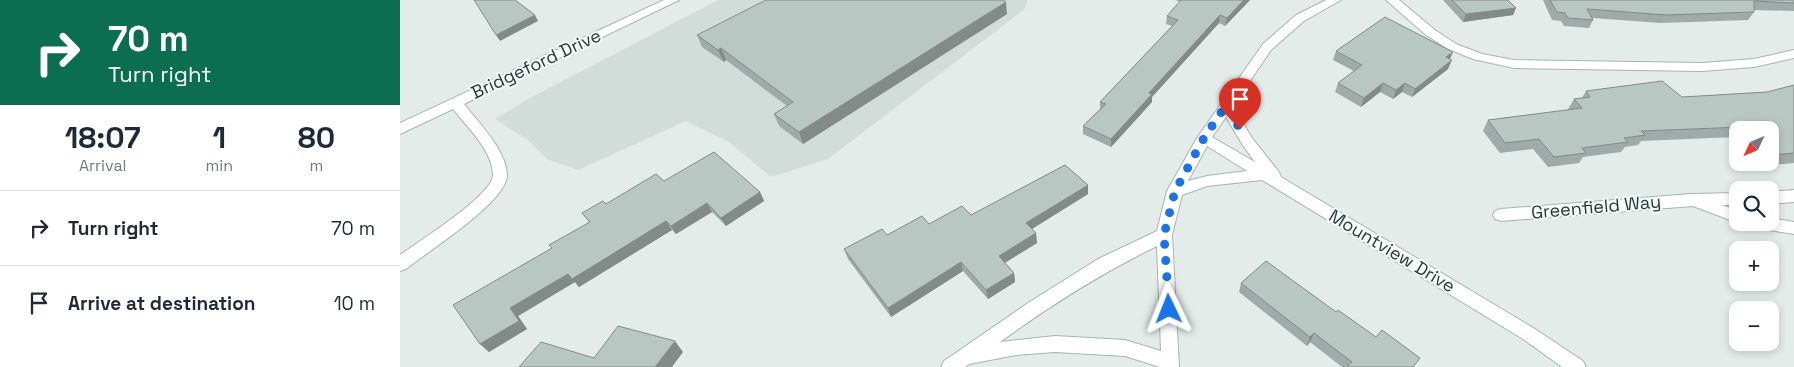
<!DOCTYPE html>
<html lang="en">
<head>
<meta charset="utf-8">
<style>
	body { margin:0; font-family:"Space Grotesk",sans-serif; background:#f2f2f3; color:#1f2937; height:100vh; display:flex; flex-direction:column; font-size:19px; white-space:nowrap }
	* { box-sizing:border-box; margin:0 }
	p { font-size:16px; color:#747a83 }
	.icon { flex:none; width:28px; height:28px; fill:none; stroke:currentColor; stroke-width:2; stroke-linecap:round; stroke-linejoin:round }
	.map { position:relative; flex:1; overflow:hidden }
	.sheet { display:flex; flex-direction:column; background:#fff; width:400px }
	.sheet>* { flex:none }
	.hud { background:#0b6e4f; color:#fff; overflow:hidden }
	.needle { width:32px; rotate:226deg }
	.fabs { position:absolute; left:1329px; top:121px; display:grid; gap:10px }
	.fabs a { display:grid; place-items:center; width:50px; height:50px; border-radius:10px; background:#fff; box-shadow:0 2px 8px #0003; font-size:25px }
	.pin { position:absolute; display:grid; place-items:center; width:42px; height:42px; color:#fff; margin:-51px -21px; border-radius:50% 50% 50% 0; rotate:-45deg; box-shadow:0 0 5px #0007 }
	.pin .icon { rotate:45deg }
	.me { position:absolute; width:55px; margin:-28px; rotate:358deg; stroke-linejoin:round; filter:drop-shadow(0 0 4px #0008) }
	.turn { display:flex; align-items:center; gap:18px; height:105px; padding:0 25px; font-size:22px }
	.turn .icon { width:65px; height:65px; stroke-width:2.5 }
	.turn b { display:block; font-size:35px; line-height:42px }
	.eta { display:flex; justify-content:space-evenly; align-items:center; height:85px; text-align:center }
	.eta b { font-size:30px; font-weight:700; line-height:35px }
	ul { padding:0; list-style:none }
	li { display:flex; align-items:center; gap:15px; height:75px; padding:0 25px; border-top:1px solid #e0e1e3 }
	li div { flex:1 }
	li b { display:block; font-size:19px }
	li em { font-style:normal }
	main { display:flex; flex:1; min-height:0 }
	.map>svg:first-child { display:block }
</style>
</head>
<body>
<main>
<section class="sheet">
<div class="hud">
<div class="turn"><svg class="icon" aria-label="right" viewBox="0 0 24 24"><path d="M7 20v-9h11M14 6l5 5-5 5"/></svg><div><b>70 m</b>Turn right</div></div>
</div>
<div class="eta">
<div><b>18:07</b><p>Arrival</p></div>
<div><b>1</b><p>min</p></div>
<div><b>80</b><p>m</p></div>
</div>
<ul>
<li><svg class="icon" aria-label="right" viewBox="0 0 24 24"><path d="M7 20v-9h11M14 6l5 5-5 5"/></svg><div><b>Turn right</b></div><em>70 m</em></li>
<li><svg class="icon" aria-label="arrive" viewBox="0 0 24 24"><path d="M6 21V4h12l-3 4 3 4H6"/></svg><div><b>Arrive at destination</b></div><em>10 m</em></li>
</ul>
</section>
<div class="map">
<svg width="1394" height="367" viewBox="0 0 1394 367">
	<rect width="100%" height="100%" fill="#e4ece9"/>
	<polygon fill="#d2dcd9" points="318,0 627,0 625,9 428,159 371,177 329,142 286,121 178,170 147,159 128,140 95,119 128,99"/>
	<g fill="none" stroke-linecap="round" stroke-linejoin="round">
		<defs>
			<g id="minor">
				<path d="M264,0H279L64,104C78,122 107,151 107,175C108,201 27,252 6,269L0,271V255C18,242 93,195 93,175C93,151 67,127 53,109L0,134V123Z"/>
				<path d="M926,0H941L904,21L871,50L833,106L852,138L879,172L881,177L1135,329L1183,361L1186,367H1162L1123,339L862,180L807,186L782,195L772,235L779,367H760L725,356L655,352L616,355L569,364L565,367H541L544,361L628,303L698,259L757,231L767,191L797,138L863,44L896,15ZM826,117L842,144L855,162L812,137ZM807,146L847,171L807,176L788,181ZM757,246L761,351L725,340L655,336L600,342C651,305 700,274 757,246Z"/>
				<polygon points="986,0 999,0 1035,30 1056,44 1082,54 1114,60 1302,63 1354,59 1394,50 1394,58 1354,67 1302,71 1114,68 1073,59 1048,49 1026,35"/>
				<polygon points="1394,190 1394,202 1370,204 1370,192"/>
				<polygon points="1338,193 1338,205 1322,205 1338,211 1338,223 1293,206 1101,221 1095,219 1093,215 1095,211 1101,209 1291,194"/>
				<polygon points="1370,218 1394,222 1394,234 1357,228 1351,226 1349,222 1370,222"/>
			</g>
		</defs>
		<use href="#minor" stroke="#a7b4b1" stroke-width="2"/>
		<use href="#minor" fill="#fff" fill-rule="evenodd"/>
	</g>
	<g fill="#9faba8">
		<polygon points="775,0 850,0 825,26 819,23 752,97 752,102 711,147 683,134 683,126 700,109 700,102 772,26 766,24 767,16 780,2"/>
		<polygon points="1043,0 1108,0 1116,8 1113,15 1063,22"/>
		<polygon points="1143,0 1394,0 1394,11 1354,10 1354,12 1348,20 1261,23 1192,18 1193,20 1189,28 1164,26 1161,21 1152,20"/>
		<polygon points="607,14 403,144 379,126 374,114 387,106 326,60 324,62 302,47 297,35"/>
		<polygon points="936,51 1050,59 1048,69 1012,97 1002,92 993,99 980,92 961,107 935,92 938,83 954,71 933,60"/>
		<polygon points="1394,85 1394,163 1363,166 1360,162 1370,162 1370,130 1338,130 1338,140 1335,137 1241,141 1238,145 1225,147 1221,152 1183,157 1179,163 1148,167 1133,149 1100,153 1083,131 1088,120 1169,110 1168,109 1174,99 1182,98 1186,91 1282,97 1367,92"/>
		<polygon points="264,181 360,192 364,201 326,226 312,212 276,234 272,230 179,287 175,282 118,316 127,329 89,352 80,344 152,248 189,222 182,213"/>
		<polygon points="688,194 632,229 637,243 605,263 614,273 615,282 588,299 563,271 491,317 448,259 444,249 487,235 529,224 571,215"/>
		<polygon points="841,283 936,312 1015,367 942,367 910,342 907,346 839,292"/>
	</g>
	<g fill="#828b88">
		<polygon points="844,0 850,0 825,26 827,18"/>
		<polygon points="606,2 607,14 403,144 399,132"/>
		<polygon points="1116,8 1113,15 1063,22 1066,14"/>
		<polygon points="135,15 138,21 100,41 96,35"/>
		<polygon points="820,15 819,23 752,97 752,102 711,147 711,139 749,93"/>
		<polygon points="321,48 326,60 324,62 318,50"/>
		<polygon points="1053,52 1049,61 1046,57"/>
		<polygon points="1052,60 1048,69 1012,97 1015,89"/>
		<polygon points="983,83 980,92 961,107 964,98"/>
		<polygon points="1005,83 1002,92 993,99 996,90"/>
		<polygon points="688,185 688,194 627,232 626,223"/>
		<polygon points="360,192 364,201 326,226 321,218"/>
		<polygon points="307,203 312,212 276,234 271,226"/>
		<polygon points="266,221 272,230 179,287 175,282 118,316 127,329 89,352 80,344 110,308 168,274"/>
		<polygon points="636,233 637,243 601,265 599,256"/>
		<polygon points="561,262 563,271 491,317 488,308"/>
		<polygon points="614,273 615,282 588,299 586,290"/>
		<polygon points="914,333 910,342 907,346 910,337"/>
		<polygon points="275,341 283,352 272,367 255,367"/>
	</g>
	<g fill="#b9c7c3" stroke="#828b88">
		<polygon points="74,0 115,0 135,15 96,35"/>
		<polygon points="366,0 603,0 606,2 399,132 374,114 393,102 321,48 318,50 297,35"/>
		<polygon points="781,0 844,0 827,18 820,15 749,93 752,94 711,139 683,126 706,104 700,102 778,20 767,16"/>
		<polygon points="1052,0 1108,0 1116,8 1066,14"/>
		<polygon points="1150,0 1394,0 1394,3 1354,1 1354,12 1266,15 1187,9 1193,20 1168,18 1165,13 1157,12"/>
		<polygon points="985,17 1053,52 1046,57 1052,60 1015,89 1005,83 996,90 983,83 964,98 938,83 962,65 936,51"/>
		<polygon points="1262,81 1282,97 1367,92 1394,85 1394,153 1373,155 1370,153 1370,130 1346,130 1343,127 1241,131 1245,135 1224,138 1228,142 1182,148 1186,153 1154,157 1139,139 1105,143 1088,120 1182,108 1174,99 1190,97 1186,91"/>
		<polygon points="314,152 360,192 321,218 307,203 271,226 266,221 172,279 168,274 110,308 119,321 80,344 53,305 152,248 149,245 190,222 182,213 203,201 206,204 256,174 264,181"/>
		<polygon points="665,165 688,185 626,223 636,233 599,256 614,273 586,290 561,262 488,308 444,249 482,229 487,235 522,216 529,224 562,206 571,215"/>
		<polygon points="866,261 936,312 938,310 976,337 982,330 1020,358 1013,367 947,367 952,362 914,333 910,337 841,283"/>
		<polygon points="218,326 275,341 255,367 119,367 141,342 194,358"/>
	</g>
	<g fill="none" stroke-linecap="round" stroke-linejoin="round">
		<polyline stroke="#1a73e8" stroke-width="9" stroke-dasharray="0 16.2" points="769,309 764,235 775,191 804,138 826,105 840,129"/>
	</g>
	<g text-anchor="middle" stroke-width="4" stroke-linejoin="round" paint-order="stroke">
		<g font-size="18" fill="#253d39" stroke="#f4f9f7">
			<text transform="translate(136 64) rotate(-25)" y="6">Bridgeford Drive</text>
			<text transform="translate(1196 207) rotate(-5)" y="6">Greenfield Way</text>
			<text transform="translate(992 251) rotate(31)" y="6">Mountview Drive</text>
		</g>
	</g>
</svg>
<div class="fabs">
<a><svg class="needle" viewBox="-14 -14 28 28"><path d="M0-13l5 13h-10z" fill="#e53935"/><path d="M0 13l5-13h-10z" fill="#747a83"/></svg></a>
<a><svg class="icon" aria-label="search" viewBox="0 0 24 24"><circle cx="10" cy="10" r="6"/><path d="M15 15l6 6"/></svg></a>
<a>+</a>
<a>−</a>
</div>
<div class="pin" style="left:840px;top:129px;background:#d93025"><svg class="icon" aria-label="arrive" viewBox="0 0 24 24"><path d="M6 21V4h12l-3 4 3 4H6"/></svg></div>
<svg class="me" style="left:769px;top:309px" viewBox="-20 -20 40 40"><path d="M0-17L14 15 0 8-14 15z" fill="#1a73e8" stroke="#fff" stroke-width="4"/></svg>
</div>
</main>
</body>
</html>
